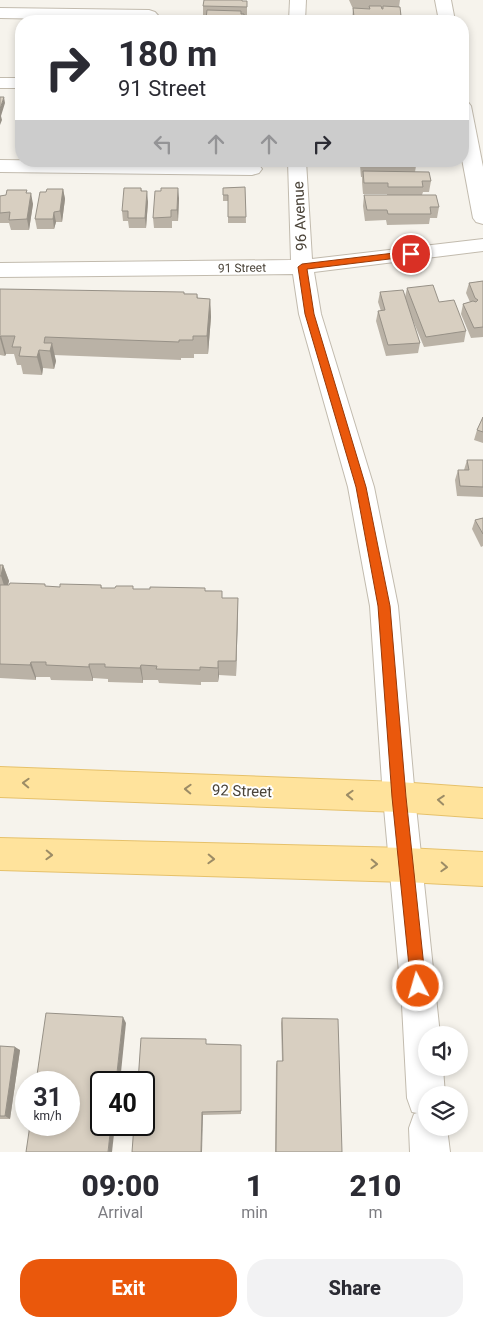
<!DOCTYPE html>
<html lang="en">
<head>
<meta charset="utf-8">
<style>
	body { margin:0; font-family:Roboto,sans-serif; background:#f2f2f3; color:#2b2b33; height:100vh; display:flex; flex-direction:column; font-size:19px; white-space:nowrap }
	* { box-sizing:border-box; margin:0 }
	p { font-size:16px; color:#7c7c81 }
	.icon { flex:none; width:28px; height:28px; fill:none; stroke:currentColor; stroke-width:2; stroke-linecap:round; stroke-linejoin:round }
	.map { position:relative; height:1152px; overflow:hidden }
	.sheet { display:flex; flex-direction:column; background:#fff; flex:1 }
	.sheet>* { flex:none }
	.banner { position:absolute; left:15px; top:15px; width:454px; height:152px; border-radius:20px; box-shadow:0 2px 8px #0003; background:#fff; color:#2b2b33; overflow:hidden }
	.controls { position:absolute; left:418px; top:1026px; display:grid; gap:10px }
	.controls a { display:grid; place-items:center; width:50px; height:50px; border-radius:50%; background:#fff; box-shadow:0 2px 8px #0003; font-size:25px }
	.speed { position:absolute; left:15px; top:1071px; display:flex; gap:10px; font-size:25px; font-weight:700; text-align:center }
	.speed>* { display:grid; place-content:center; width:65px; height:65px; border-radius:50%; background:#fff; box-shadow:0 2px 8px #0003; line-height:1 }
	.speed small { font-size:12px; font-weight:400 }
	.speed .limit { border:2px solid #111; border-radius:8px; background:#fff; color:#111 }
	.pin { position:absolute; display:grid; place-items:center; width:42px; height:42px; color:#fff; margin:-21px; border:2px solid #fff; border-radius:50%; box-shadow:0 1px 5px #0007 }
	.me { position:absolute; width:55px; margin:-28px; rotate:354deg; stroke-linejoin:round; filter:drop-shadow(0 0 4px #0008) }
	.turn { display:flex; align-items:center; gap:18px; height:105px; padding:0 20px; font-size:22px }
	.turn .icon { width:65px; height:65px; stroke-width:2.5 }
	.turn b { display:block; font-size:35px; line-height:42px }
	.lanes { display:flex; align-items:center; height:48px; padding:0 20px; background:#0003; justify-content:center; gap:25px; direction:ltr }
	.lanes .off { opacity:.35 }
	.eta { display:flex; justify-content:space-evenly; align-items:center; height:85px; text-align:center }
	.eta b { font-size:30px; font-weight:800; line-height:35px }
	.cta { display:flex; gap:10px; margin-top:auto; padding:10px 20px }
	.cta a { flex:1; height:58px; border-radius:20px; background:#ea580c; color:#fff; font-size:20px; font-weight:800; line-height:58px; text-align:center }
	.cta a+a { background:#f2f2f3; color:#2b2b33 }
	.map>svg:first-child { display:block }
</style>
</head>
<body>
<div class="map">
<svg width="483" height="1152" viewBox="0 0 483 1152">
	<rect width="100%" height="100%" fill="#f6f3ec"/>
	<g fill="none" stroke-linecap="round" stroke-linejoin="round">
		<defs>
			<g id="minor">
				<polygon points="290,0 306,0 305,21 289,21"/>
				<polygon points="435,0 451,0 455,21 439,21"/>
				<polygon points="0,8 149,10 155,12 163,21 0,18"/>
				<rect x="0" y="78" width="21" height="10"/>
				<polygon points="462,101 468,102 471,106 483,167 483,224 476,222 473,218 462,159"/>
				<polygon points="0,160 252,163 259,165 262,169 259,173 252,175 0,172"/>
				<polygon points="288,161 306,161 312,259 483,239 483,251 314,272 321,314 374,487 398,606 415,797 440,1035 426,1035 426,1068 443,1068 445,1095 426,1095 426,1128 447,1128 450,1152 410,1152 409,1128 414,1114 417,1113 412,1112 407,1098 402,1005 383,797 370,606 348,487 299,314 293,274 0,277 0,263 291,260"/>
			</g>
			<g id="major">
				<polygon points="0,767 399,782 483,788 483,818 399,812 0,797"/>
				<polygon points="0,838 406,848 483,852 483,886 406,882 0,870"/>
			</g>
		</defs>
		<use href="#minor" stroke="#c2bbae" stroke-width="2"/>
		<use href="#major" stroke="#e6c16a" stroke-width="2"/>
		<use href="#minor" fill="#fff" fill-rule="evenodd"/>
		<use href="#major" fill="#ffe39c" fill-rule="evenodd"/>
	</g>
	<g fill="#bab2a6">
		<polygon points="349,0 400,0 399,7 401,16 401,21 352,21 353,9"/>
		<polygon points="242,1 247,1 247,17 244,17 244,21 206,21 206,16 203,16 203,6"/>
		<polygon points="21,32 21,53 20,53 18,43"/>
		<polygon points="360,161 415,161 416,166 415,172 431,181 429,192 423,192 422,195 439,207 437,218 430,218 429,224 387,225 386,220 365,221 363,206 364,195 387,195 387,194 363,194 362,182 362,177 361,177 360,165"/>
		<polygon points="245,187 246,223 228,223 228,201 223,201 223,188"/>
		<polygon points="141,188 142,191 148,202 146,228 129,228 128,221 123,221 122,211"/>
		<polygon points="63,189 65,199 62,222 56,222 54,229 37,229 35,219 46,192"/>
		<polygon points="161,191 179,198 178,221 172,221 172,228 154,228 153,218"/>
		<polygon points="27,193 33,204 29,230 11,230 9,223 0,223 0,196"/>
		<polygon points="483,281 483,337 471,338 461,314 463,304 470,302 466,293 469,283"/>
		<polygon points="407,288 439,302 466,331 464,342 424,347 409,311 420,343 418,353 386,356 376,321 378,311 381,311 378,302 380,292 405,297"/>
		<polygon points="0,289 197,294 198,298 210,299 211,317 208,354 194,354 194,358 181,358 181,360 54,355 56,361 54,369 43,368 42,375 23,374 21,365 17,365 14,354 6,354 5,356 0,355"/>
		<polygon points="483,417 483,443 474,440 477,430"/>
		<polygon points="467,460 483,460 483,497 457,496 455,480 458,470 464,470"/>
		<polygon points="483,518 483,546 481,547 472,529 475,520"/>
		<polygon points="0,565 3,565 9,581 8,585 60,587 101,585 102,588 115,588 133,586 133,589 222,591 222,598 238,598 236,676 219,675 218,682 201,682 201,685 159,683 158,680 143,680 143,683 108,682 108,679 93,678 93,681 51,680 50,677 36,677 36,680 0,678"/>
		<polygon points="282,1018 342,1152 275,1152 276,1065 277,1061 282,1061 281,1023"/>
		<polygon points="207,1044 241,1045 241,1114 203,1115 132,1152"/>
		<polygon points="0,1046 20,1050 10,1119 0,1119"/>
	</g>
	<g fill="#979187">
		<polygon points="4,97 5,103 1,116 2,120 0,125 0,109"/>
		<polygon points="178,188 179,198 178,221 177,210"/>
		<polygon points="63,189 65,199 62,222 60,211"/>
		<polygon points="147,191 148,202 146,228 145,218"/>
		<polygon points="31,193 33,204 29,230 27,219"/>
		<polygon points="54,212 56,222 54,229 53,219"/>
		<polygon points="210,299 211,317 208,354 207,336"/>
		<polygon points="1,336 6,354 5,356 0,338"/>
		<polygon points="52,343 56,361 54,369 50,351"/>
		<polygon points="39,350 43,368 42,375 37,357"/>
		<polygon points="3,565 9,581 6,592 1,576"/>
		<polygon points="238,598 238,614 236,676 236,661"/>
		<polygon points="218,661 219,675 218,682"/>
		<polygon points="31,662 36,677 36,680 30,665"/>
		<polygon points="89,664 93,678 93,681 89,667"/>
		<polygon points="141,665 143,680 143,683 140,668"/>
		<polygon points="123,1017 126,1023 120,1082 116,1082"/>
		<polygon points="15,1047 20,1050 10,1119 5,1116"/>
		<polygon points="202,1112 203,1115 202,1152 201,1152"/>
		<polygon points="111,1125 115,1125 112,1152 108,1152"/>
	</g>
	<g fill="#d8cfc1" stroke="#979187">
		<polygon points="204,0 242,0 242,1 247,1 247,7 203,6"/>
		<polygon points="369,6 381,6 382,9 383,9 383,6 400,7 401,16 354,17 353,8 370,9"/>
		<polygon points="207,10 241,11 241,14 244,14 244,20 206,19"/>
		<polygon points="21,32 21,43 18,43"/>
		<polygon points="0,97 4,97 0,109"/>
		<polygon points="362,161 415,161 416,166 362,166"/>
		<polygon points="363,171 429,172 431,181 422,181 423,187 388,187 388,183 364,183"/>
		<polygon points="245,187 246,217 228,217 228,195 223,195 223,188"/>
		<polygon points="124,188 141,188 141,191 147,191 145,218 128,218 128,211 122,211"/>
		<polygon points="161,188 178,188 177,210 171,210 171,217 153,218 155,191 161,191"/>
		<polygon points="47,189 63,189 60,211 54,212 53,219 35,219 40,192 46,192"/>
		<polygon points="7,190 27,190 26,193 31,193 27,219 9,220 10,212 0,213 0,196 6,195"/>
		<polygon points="364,195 436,195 439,207 430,207 431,214 388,214 387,210 367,210"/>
		<polygon points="483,281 483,327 474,328 463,304 473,301 476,302 478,300 475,298 469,283"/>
		<polygon points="433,285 439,302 454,300 466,331 426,337 407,288"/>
		<polygon points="0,289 184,292 184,294 197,294 197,298 210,299 207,336 193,336 193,340 179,340 179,342 45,337 44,343 52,343 50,351 39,350 37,357 19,356 21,347 12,347 15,336 1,336 0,337"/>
		<polygon points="403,290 420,343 388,345 378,311 385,310 380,292"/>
		<polygon points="483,417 483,432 477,430"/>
		<polygon points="467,460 483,460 483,487 460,486 458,470 469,470"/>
		<polygon points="483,518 483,534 475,520"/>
		<polygon points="0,565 3,565 1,576 0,576"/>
		<polygon points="10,583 45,584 45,586 60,587 60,584 101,585 101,588 115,588 116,586 133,586 133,589 150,589 150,587 205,588 205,591 222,591 222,598 238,598 236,661 218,661 218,668 200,667 200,670 156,669 157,666 141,665 140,668 105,667 105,664 89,664 89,667 46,665 46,662 31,662 30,665 0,664 0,585 9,585"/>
		<polygon points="46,1013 123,1017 116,1082 101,1082 101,1125 111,1125 108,1152 26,1152 30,1125 69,1125 69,1082 36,1082"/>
		<polygon points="282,1018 338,1019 342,1152 276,1152 277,1061 283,1061"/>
		<polygon points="141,1038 206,1039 206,1044 241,1045 241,1111 202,1112 201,1152 132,1152 134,1125 144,1125 144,1082 138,1082"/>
		<polygon points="0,1046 15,1047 5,1116 0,1116"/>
	</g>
	<defs><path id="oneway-chevron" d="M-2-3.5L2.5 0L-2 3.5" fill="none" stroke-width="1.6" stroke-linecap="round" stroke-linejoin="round" transform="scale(1.25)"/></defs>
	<g stroke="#9c8c66">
		<use href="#oneway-chevron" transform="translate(26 783) rotate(-178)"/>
		<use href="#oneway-chevron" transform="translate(188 789) rotate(-178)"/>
		<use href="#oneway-chevron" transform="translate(350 795) rotate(-178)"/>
		<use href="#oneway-chevron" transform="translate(441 800) rotate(-176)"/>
		<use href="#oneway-chevron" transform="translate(49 855) rotate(2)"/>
		<use href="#oneway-chevron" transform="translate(211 859) rotate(2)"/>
		<use href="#oneway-chevron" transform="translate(374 864) rotate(2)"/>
		<use href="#oneway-chevron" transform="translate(444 867) rotate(3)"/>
	</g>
	<polygon fill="#ea580c" stroke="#983908" points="411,251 415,254 414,256 307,269 314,314 366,487 390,606 406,797 426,986 423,991 418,993 413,991 411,986 392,797 378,606 356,487 305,314 298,267 302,264"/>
	<g text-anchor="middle" stroke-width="4" stroke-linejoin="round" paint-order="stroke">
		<g font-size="12" fill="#4b4439" stroke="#fff">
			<text transform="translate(242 268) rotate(-1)" y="4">91 Street</text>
		</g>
		<g font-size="15" fill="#4b4439" stroke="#fff">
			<text transform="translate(300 216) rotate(-93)" y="5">96 Avenue</text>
			<text transform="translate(242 791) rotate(2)" y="5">92 Street</text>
		</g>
	</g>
</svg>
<div class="controls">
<a><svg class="icon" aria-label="sound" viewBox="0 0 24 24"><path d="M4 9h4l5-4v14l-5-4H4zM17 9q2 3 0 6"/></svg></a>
<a><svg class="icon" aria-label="layers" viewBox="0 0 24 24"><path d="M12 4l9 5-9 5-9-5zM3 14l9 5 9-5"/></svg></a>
</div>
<div class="speed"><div>31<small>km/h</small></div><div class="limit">40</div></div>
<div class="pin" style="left:411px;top:254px;background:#d93025"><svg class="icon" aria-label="arrive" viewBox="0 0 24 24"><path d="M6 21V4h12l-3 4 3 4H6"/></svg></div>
<svg class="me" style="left:418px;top:986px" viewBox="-20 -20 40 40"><circle r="17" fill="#ea580c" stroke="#fff" stroke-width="3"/><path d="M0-11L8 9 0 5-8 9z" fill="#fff"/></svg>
<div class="banner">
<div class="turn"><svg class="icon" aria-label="right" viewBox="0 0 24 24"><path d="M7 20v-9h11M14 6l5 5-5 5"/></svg><div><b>180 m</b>91 Street</div></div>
<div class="lanes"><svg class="icon off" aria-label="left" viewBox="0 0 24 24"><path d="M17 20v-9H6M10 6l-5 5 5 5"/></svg><svg class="icon off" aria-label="ahead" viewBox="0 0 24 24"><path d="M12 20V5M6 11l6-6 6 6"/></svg><svg class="icon off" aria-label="ahead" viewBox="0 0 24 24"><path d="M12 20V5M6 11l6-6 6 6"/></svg><svg class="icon" aria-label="right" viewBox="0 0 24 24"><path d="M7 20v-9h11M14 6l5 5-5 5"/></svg></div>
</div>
</div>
<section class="sheet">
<div class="eta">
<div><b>09:00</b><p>Arrival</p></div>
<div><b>1</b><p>min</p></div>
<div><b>210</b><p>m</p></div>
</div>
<div class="cta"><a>Exit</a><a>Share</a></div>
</section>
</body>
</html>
